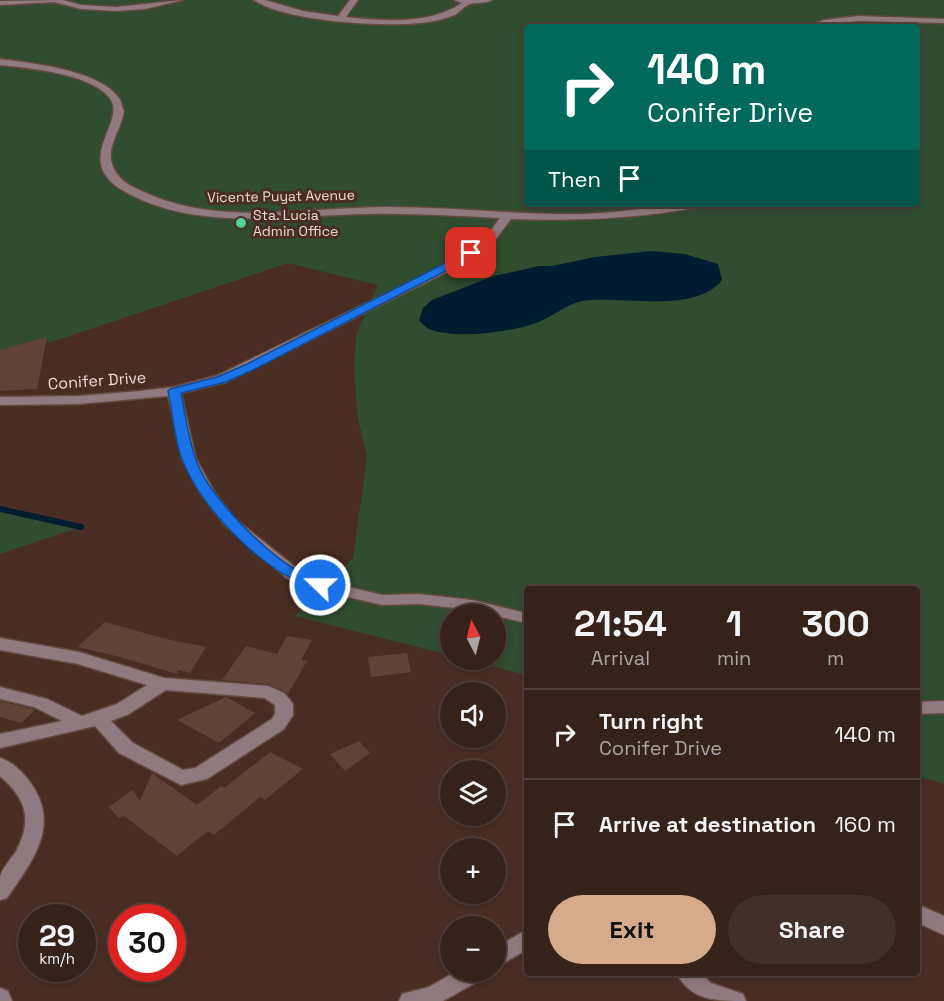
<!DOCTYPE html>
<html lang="en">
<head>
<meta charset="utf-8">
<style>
	body { margin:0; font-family:"Space Grotesk",sans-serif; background:#422f27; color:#f1f3f6; height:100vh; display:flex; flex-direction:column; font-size:22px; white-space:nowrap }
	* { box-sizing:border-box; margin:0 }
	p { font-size:20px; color:#aaa4a2 }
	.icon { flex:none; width:33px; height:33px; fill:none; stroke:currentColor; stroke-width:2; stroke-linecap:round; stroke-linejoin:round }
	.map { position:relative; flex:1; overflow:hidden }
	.drawer { position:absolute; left:524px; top:586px; width:396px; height:390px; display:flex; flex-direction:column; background:#37221a; border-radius:6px; box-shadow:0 3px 9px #0003,0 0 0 2px #513f39 }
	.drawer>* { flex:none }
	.top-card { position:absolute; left:524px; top:24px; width:396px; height:183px; border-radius:6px; box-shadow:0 3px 9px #0003,0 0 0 2px #513f39; background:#00695c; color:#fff; overflow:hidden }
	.needle { width:39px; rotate:353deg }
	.fabs { position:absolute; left:440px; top:604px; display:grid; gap:12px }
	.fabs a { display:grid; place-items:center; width:66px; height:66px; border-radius:50%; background:#37221a; box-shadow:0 3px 9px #0003,0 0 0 2px #513f39; font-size:30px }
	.speed { position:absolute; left:18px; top:904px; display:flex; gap:12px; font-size:30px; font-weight:700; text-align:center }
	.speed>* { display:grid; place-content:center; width:78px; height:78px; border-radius:50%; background:#37221a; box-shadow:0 3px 9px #0003,0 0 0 2px #513f39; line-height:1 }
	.speed small { font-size:15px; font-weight:400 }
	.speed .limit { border:9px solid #d22; background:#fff; color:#111 }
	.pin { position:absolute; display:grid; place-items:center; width:51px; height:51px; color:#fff; margin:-26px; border-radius:12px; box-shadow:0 3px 9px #0006 }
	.me { position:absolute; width:66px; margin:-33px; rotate:292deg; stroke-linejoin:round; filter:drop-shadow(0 0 4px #0008) }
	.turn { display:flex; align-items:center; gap:21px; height:126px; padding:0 24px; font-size:27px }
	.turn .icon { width:78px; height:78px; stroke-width:2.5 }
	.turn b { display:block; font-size:42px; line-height:51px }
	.then { display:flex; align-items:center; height:57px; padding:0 24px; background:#0003; gap:12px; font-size:22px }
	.eta { display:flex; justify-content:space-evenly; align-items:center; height:102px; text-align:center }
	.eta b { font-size:36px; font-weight:700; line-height:42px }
	.action { display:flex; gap:12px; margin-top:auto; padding:12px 24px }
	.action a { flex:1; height:69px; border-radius:36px; background:#d6ab8b; color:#111; font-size:24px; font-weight:700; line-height:69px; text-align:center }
	.action a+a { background:#422f27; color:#f1f3f6 }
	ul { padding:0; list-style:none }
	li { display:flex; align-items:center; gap:18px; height:90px; padding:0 24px; border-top:2px solid #513f39 }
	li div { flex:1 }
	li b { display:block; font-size:22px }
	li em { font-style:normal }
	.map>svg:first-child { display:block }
</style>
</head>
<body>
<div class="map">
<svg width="944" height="1001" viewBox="0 0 944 1001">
	<rect width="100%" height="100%" fill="#492d22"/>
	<g fill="#304d2f" fill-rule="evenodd">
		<path d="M0,0H944V784L917,776L916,590H526V675L469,660H495V615H450V655L295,616L353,558L367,457L357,414L354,367L356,335L378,285L288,263L58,340L0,354ZM526,27H916V204H526Z"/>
		<polygon points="0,509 81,527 0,554"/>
	</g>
	<path fill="#001c31" d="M651,251L685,254L718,264L722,280C695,315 619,295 582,301C567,304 555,315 541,321C516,332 455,340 429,329C425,327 422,323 419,320L423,308L432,300L494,276L539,266H552L595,257Z"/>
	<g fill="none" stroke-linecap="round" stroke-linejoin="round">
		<polyline stroke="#001c31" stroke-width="6" points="0,509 81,527"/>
	</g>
	<g fill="#604236">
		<polygon points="47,337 37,389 0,391 0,350"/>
		<polygon points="105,622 166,639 206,647 190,673 178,670 177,674 120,657 77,647"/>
		<polygon points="287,636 312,640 301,660 307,661 288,694 268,684 222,680 246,646 277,654"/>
		<polygon points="407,653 411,672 371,677 368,657"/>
		<polygon points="226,697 255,713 219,743 177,720"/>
		<polygon points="0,701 33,709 35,710 21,723 0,717"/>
		<polygon points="359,741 370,753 345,771 330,754"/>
		<polygon points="270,752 303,769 265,800 260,797 214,835 208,831 177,856 124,816 118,818 109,807 132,790 140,801 152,773 197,805 221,786 224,788"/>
	</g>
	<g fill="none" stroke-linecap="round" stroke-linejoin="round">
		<defs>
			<g id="minor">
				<polygon points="63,0 81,5 116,7 183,0 145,9 116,11 81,9 54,2 0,5 0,1"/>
				<path d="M254,0H265L303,11L338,16L350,0H358L346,17C384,21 429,25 462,3L454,0H492C485,4 477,2 470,4C464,6 460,12 455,15C447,18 436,21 428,22C389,28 285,22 254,0Z"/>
				<polygon points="858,16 944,19 944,23 858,21 804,27 824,20"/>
				<path d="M0,59C31,63 100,70 119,98C121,101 122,107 124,111C121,133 100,152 118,175C125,184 135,188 144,192C219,227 308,207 387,207C452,207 517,215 582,214C623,213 664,204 704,204L699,207C636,219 575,221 511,219L490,247L445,273L226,382L181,393L196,459L215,493L234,518L299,570L325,581L382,595L419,594L472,600L526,613V623L472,610L419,604L382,605L314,589L287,578L224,524L201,494L182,459L168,396L78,404L0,405V397L78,396L140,391L174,387L216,376L437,269L482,243L500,218C456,216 412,213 368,214C288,215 195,233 122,190C73,160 125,124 111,100C95,74 28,68 0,65Z"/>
				<path d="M0,638L79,652L164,678L268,686L284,693L290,700L293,704V715L284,729L207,779L181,785L119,753L95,726L0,748V734L62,721L34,707L0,699V687L47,699L82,716L117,704L147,685L78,664L0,650ZM166,690L265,698L275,705V714L272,719L195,768L183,770L133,743L111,721L129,714Z"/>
				<polygon points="944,701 944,713 916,714 916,702"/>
				<path d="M0,758C11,761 22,771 29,781C62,824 33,860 7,898L0,900C0,893 0,884 0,877C2,869 10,860 15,853C33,821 27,799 0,776Z"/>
				<polygon points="916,904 944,916 944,935 916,922"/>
				<polygon points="526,930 526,950 495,968 495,948"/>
				<polygon points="455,972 485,972 482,979 443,1001 399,1001 402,994 429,987"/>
				<path d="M677,974H702L711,983L743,994L746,1001C716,1001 692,1001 677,974Z"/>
				<polygon points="0,988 8,991 12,1001 0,1001"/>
			</g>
		</defs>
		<use href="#minor" stroke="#63493e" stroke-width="3"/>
		<use href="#minor" fill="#917a7f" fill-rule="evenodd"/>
	</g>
	<path fill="#1a73e8" stroke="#114b97" stroke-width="1.5" d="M471,250L476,253L475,256L255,369L226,382L181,393C185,414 188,436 195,457C206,494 266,554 300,572C308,576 317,578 326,582L328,585L320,590C266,575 202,511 182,459C174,439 173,413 168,391L170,389L217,377L247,364Z"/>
	<circle fill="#51d398" stroke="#492d22" stroke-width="2" cx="241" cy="223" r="6"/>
	<g text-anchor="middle" stroke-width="6" stroke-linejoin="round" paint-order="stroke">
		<g font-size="14" fill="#eddad3" stroke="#492d22">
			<text transform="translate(281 196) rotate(-1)" y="5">Vicente Puyat Avenue</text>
		</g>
		<g font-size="14" fill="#eddad3" stroke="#492d22" text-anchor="start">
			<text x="253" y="220">Sta. Lucia<tspan x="253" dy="16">Admin Office</tspan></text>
		</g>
		<g font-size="16" fill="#eddad3" stroke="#492d22">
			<text transform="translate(97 380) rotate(-4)" y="6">Conifer Drive</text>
		</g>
	</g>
</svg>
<div class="fabs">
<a><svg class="needle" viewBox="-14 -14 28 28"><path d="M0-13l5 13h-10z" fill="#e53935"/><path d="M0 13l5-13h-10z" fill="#aaa4a2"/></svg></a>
<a><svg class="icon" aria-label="sound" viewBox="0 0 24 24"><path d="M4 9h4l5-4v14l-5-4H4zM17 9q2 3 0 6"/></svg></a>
<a><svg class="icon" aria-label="layers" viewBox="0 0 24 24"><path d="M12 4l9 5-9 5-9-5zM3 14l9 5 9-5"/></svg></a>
<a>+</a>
<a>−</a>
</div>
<div class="speed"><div>29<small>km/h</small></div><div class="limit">30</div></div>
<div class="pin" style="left:471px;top:253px;background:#d93025"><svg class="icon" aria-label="arrive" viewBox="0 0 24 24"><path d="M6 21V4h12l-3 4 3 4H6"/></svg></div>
<svg class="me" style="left:320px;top:585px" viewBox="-20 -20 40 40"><circle r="17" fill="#1a73e8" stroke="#fff" stroke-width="3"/><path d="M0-11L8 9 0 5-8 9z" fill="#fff"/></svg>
<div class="top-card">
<div class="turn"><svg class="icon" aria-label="right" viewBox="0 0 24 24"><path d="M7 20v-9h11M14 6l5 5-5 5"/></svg><div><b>140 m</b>Conifer Drive</div></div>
<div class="then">Then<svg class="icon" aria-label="arrive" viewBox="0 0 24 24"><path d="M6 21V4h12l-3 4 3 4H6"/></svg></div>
</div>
<section class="drawer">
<div class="eta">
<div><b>21:54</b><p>Arrival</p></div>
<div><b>1</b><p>min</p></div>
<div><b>300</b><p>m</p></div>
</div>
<ul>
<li><svg class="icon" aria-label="right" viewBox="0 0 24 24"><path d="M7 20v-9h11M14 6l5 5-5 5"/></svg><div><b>Turn right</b><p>Conifer Drive</p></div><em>140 m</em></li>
<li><svg class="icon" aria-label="arrive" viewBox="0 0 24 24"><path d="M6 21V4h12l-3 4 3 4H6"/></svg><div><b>Arrive at destination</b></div><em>160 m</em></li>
</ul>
<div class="action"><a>Exit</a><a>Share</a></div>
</section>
</div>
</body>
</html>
